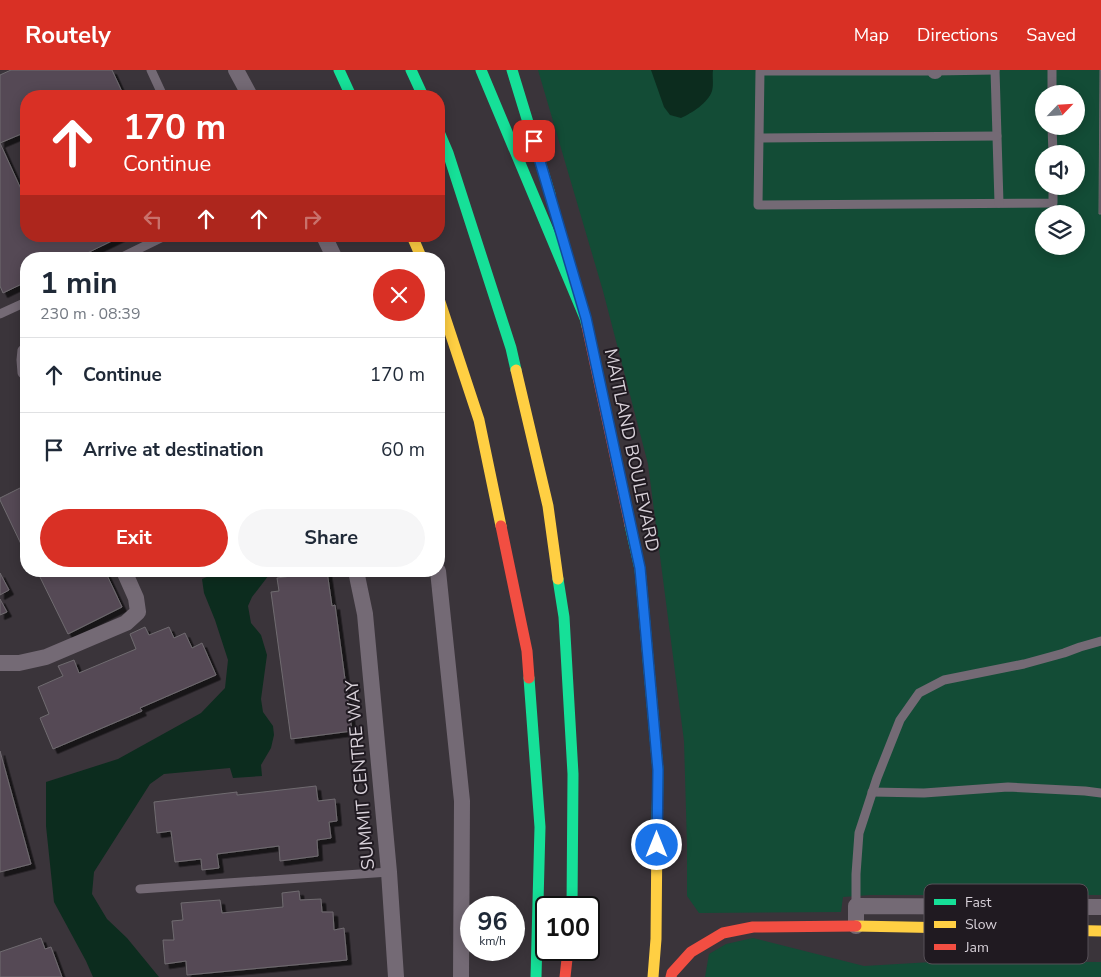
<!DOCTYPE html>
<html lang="en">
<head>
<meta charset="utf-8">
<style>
	body { margin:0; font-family:"Nunito Sans",sans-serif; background:#f6f6f7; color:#1f2937; height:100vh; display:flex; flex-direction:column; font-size:19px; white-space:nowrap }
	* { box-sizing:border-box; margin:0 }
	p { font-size:16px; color:#747a83 }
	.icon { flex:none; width:28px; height:28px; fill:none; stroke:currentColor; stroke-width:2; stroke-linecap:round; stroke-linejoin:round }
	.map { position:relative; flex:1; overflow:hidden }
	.panel { position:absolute; left:20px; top:182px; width:425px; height:325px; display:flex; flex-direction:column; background:#fff; border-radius:20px; box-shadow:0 2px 12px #0003 }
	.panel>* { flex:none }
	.banner { position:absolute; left:20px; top:20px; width:425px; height:152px; border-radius:20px; box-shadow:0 2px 12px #0003; background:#d93025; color:#fff; overflow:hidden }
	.needle { width:32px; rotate:65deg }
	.buttons { position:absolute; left:1035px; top:15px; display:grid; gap:10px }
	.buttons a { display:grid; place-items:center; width:50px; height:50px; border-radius:50%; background:#fff; box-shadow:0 2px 12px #0003; font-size:25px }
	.speed { position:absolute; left:460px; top:826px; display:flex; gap:10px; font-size:25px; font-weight:700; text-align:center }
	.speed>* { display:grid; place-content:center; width:65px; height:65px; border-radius:50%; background:#fff; box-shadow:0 2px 12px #0003; line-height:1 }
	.speed small { font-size:12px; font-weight:400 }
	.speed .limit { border:2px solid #111; border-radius:8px; background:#fff; color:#111 }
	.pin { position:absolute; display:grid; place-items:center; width:42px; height:42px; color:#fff; margin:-21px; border-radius:10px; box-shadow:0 2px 8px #0006 }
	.me { position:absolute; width:55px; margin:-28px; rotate:0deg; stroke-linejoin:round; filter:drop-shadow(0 0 4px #0008) }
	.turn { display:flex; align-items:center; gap:18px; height:105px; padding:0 20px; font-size:22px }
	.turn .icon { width:65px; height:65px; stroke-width:2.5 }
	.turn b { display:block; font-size:35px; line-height:42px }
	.lanes { display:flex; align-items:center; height:48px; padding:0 20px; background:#0003; justify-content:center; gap:25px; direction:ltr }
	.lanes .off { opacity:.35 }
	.round { display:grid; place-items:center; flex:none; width:52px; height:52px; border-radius:26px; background:#f6f6f7 }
	.overview { display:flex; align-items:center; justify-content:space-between; height:85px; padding:0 20px }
	h1 { font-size:30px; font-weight:700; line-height:38px }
	.cta { display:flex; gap:10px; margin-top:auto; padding:10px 20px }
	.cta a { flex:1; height:58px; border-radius:30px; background:#d93025; color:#fff; font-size:20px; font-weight:700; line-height:58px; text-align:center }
	.cta a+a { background:#f6f6f7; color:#1f2937 }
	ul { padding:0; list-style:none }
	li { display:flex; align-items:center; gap:15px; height:75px; padding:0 20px; border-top:1px solid #e0e1e3 }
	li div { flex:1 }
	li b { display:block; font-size:19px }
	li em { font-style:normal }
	header { display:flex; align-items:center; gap:30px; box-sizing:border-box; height:70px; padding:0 25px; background:#d93025; color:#fff }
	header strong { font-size:24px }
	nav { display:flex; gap:28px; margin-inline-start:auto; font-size:18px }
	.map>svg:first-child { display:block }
</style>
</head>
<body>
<header>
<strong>Routely</strong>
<nav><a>Map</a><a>Directions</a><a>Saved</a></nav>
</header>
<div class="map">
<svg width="1101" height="907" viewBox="0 0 1101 907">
	<defs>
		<filter id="shadow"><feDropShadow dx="4.5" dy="4.5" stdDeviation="0" flood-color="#0009"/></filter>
	</defs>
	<rect width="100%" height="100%" fill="#3a343a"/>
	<g fill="#134c36" fill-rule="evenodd">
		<path d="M538,0H1101V825H870L843,827L841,842L699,843L687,826V774L684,671L648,394L603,221ZM1044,24H1076V56H1044ZM1044,84H1076V116H1044ZM1044,144H1076V176H1044Z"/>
		<polygon points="753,868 864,896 949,891 1101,892 1101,907 705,907 709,884 726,874"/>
	</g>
	<g fill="#0c2c1e">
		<path d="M651,0H713C712,6 714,15 712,21C708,33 692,43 681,48L670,45L664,37Z"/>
		<polygon points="221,501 272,501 252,527 248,536 251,553 261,565 267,585 261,629 263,642 273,656 274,665 271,678 261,695 262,706 233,708 230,698 164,704 150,714 94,802 92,824 107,849 127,868 159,907 93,907 86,891 54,832 46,756 46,712 118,689 201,643 225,618 228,590 215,550 204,523 202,509"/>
	</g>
	<g fill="#544a55" stroke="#706b70" filter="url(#shadow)">
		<polygon points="11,0 112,0 124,26 26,26 26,62 0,73 26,130 26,166 122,166 75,189 26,189 26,212 3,223 0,216 0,5"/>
		<polygon points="1100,0 1101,0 1101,144 1099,144"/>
		<polygon points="26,415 26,479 23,473 21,474 0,430 0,428"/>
		<polygon points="37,501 105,501 122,537 68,564"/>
		<polygon points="327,501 332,536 335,535 352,661 291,669 271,522 279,521 277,508"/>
		<polygon points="0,503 9,520 0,525"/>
		<polygon points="0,529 7,542 0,545"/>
		<polygon points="145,557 149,565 169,557 174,568 185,563 192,578 202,573 216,605 140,638 142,641 53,679 40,648 49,644 38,617 63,606 58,596 74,590 79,603 136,579 130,564"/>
		<polygon points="0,681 31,794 0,802"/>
		<polygon points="316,716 318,731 335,729 337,751 329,752 331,768 317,770 318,786 280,791 279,776 217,784 219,798 202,800 201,789 175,792 171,761 157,763 154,732 237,722 237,725"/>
		<polygon points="299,821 300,830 321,829 322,842 333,842 334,860 344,858 347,890 187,905 186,891 165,894 163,870 174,870 172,851 183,850 181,833 220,830 222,843 283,837 282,823"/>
		<polygon points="41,868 45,879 51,877 62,907 0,907 0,882"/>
	</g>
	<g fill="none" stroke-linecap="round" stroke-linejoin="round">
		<g stroke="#746a75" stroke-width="9">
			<polyline points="151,0 163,26"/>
			<polyline points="995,0 935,1 760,1 758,135 1053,133 1053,116"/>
			<polyline points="995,0 999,133"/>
			<polyline points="1052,0 1052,24"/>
			<polyline points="1052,56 1053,84"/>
			<polyline points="760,68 997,66"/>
			<polyline points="118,189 165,166"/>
			<polyline points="0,244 26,232"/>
			<polyline points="26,277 22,280 21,290 22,303 26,307"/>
			<polyline points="872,722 924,723 1008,717 1085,721 1101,723"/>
			<polyline points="140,819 389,802"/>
			<polyline points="856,836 856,804 859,763 877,708 900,650 919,623 944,610 1024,594 1064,583 1080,577 1101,571"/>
		</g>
		<g stroke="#746a75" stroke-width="16">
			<polyline points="236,0 250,26"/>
			<polyline points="935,0 935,1"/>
			<polyline points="324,166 335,189"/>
			<polyline points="356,501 365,544 389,802 396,907"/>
			<polyline points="438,501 462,731 461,907"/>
			<polyline points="0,593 19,593 46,587 126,553 138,542 136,528 124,501"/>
			<polyline points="856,856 856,836 1101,837"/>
		</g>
		<g stroke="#16e098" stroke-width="11">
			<polyline points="339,0 351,26"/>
			<polyline points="411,0 423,26"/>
			<polyline points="481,0 585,248 587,256"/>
			<polyline points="512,0 550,124"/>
			<polyline points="439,62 448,83 511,278 516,300"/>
			<polyline points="630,455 640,499 658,700 657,757"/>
			<polyline points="558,509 564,547 573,704 572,838"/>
			<polyline points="529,608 540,757 536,907"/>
		</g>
		<g stroke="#ffcf43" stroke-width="11">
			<polyline points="412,166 422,189"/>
			<polyline points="439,229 479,350 501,456"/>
			<polyline points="516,300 548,436 558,509"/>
			<polyline points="856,856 1101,861"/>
			<polyline points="653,907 656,869 657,757"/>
		</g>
		<g stroke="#f24e42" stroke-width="11">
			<polyline points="587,256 630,455"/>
			<polyline points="501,456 527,581 529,608"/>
			<polyline points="565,907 568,880"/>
			<polyline points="671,907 672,903 691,882 723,863 753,857 856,856"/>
		</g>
	</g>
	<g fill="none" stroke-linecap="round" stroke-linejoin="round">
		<defs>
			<polyline id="route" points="534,71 586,248 640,498 658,700 657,775"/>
		</defs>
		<use href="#route" stroke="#114b97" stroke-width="12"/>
		<use href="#route" stroke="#1a73e8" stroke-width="9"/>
	</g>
	<g text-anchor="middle" stroke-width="4" stroke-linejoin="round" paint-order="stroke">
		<g font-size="18" fill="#d8d1d9" stroke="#201a21">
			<text transform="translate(632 380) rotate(78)" y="6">MAITLAND BOULEVARD</text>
			<text transform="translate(360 705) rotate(-95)" y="6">SUMMIT CENTRE WAY</text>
		</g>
	</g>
	<rect x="924" y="814" width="164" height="80" rx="8" fill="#201a21" stroke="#575158" stroke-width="1"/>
	<rect x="934" y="829" width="22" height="6" fill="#16e098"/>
	<rect x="934" y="851" width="22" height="7" fill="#ffcf43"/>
	<rect x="934" y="874" width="22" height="6" fill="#f24e42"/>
	<g font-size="14" fill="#d8d1d9">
		<text x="965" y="837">Fast</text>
		<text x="965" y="859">Slow</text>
		<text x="965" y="882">Jam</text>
	</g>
</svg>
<div class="buttons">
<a><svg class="needle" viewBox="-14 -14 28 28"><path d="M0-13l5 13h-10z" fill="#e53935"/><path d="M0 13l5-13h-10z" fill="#747a83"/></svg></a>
<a><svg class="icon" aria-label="sound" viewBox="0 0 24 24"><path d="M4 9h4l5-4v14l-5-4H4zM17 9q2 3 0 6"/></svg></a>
<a><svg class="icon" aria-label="layers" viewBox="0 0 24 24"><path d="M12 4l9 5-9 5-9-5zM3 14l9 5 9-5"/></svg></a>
</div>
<div class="speed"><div>96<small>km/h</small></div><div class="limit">100</div></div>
<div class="pin" style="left:534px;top:71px;background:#d93025"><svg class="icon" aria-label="arrive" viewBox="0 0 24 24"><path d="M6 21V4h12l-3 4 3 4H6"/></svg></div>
<svg class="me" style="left:657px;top:775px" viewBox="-20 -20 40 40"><circle r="17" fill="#1a73e8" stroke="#fff" stroke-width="3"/><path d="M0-11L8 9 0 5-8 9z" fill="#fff"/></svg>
<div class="banner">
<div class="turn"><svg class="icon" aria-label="ahead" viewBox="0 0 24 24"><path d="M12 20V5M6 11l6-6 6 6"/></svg><div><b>170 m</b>Continue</div></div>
<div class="lanes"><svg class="icon off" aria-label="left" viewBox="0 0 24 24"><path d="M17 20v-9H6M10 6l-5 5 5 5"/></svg><svg class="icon" aria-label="ahead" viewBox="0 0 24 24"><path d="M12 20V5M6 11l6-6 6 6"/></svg><svg class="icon" aria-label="ahead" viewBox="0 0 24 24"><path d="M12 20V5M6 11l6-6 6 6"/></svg><svg class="icon off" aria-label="right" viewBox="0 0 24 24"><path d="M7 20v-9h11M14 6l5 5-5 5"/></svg></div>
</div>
<section class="panel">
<div class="overview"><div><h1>1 min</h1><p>230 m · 08:39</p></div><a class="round" style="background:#d93025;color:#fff"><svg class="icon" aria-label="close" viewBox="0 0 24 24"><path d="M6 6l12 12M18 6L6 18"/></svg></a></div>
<ul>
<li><svg class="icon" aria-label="ahead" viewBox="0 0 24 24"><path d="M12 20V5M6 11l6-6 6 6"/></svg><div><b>Continue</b></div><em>170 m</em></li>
<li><svg class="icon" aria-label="arrive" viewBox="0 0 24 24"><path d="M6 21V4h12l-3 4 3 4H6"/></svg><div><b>Arrive at destination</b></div><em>60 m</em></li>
</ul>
<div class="cta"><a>Exit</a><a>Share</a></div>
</section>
</div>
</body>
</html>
